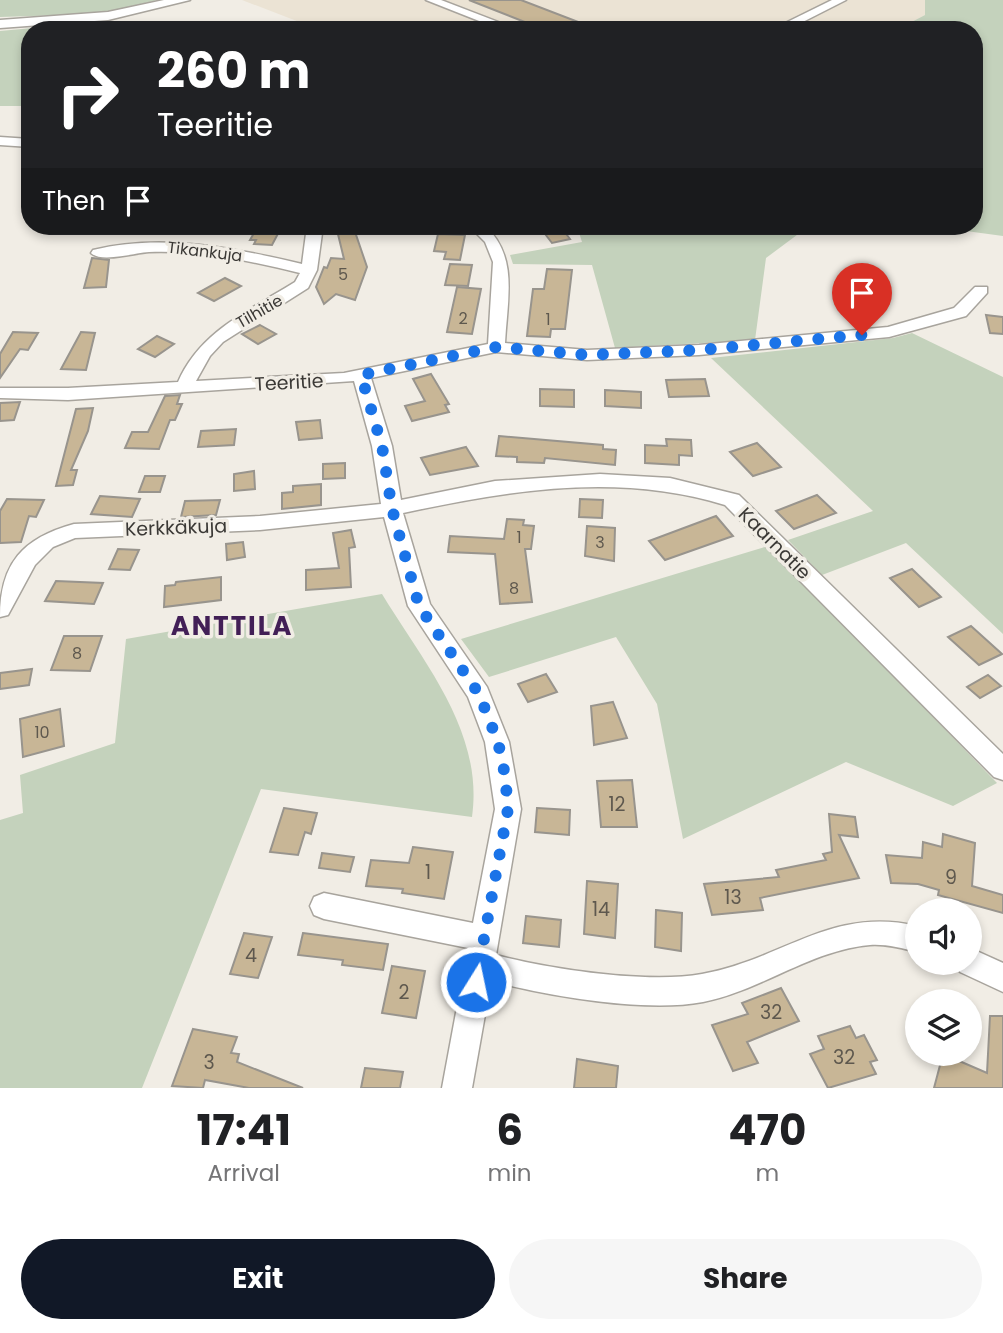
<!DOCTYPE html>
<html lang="en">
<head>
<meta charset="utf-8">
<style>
	body { margin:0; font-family:Poppins,sans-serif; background:#f6f6f6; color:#202124; height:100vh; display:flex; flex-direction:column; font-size:26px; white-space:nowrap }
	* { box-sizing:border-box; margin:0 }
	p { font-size:23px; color:#757577 }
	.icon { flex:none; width:38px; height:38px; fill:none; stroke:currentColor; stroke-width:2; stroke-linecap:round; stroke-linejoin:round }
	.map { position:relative; height:1088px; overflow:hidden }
	.sheet { display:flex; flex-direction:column; background:#fff; flex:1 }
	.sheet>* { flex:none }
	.hud { position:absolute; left:21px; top:21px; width:962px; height:214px; border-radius:28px; box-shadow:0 4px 10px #0003; background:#202124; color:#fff; overflow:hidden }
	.buttons { position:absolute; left:905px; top:898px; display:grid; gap:14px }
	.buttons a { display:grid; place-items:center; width:77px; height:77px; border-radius:50%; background:#fff; box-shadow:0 4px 10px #0003; font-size:35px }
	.pin { position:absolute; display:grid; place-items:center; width:60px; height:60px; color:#fff; margin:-72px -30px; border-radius:50% 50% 50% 0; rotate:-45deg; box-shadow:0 0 7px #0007 }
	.pin .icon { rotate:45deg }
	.me { position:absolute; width:77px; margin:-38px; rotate:10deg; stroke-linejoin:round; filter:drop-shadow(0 0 5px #0008) }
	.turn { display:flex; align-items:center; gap:24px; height:147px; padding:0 21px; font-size:32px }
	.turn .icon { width:91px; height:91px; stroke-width:2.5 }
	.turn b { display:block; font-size:49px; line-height:60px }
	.then { display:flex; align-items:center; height:66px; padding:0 21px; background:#0003; gap:14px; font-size:26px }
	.eta { display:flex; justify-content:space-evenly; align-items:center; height:119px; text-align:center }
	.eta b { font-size:42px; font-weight:700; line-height:49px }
	.cta { display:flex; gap:14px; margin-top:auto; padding:14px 21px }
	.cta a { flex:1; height:80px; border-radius:42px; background:#111827; color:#fff; font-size:28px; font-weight:700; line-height:80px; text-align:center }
	.cta a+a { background:#f6f6f6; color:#202124 }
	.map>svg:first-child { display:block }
</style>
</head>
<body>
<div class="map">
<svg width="1003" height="1088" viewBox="0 0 1003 1088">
	<rect width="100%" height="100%" fill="#f1ede5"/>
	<polygon fill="#ebe3d4" points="242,0 925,0 925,15 896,30 320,30"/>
	<g fill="#c4d2bc">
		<polygon points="0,0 158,0 97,14 0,17"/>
		<polygon points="925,0 1003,0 1003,236 929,226 975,226 975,30 896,30 925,15"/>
		<polygon points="109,21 104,30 30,30 30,106 0,106 0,31"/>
		<polygon points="577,226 809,226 766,258 755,340 615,348 592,265 513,264 510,255 582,242"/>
		<polygon points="912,333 1003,377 1003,634 906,543 822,575 788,540 873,511 711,358 893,338"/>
		<polygon points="768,546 997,783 953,806 846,762 683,839 657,704 616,637 489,677 461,639"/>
		<path d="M382,594C424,663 484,732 472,817L261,789L142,1088H0V820L23,813L20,775L115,743L126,639Z"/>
	</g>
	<g fill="#c8b696" stroke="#98948d" stroke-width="2">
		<polygon points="469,0 521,0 599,30 545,30"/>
		<polygon points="258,226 282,226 272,245 254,244 256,240 250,240"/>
		<polygon points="336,226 353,226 367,267 355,300 336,294 324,304 316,287 324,267 327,268 331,258 344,259"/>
		<polygon points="539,226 560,226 570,239 552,243"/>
		<polygon points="438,234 465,235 460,260 444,259 446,252 434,251"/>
		<polygon points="92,258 109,260 106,287 84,288"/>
		<polygon points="450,264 472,265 468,286 445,285"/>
		<polygon points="547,269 572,270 565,329 551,329 550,337 527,336 533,289 544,289"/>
		<polygon points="225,278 241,286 214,301 198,293"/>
		<polygon points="457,287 481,289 472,334 447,332"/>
		<polygon points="986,315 1003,317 1003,334 990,333"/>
		<polygon points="260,325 276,334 258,344 242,334"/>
		<polygon points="13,332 38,333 28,350 20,349 0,378 0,354"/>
		<polygon points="81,332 95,333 86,370 61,369"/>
		<polygon points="157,336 174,344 155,357 138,349"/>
		<polygon points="431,374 449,404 445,405 449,412 412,421 405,406 425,401 413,379"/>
		<polygon points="705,379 709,396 669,397 666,380"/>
		<polygon points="540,389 574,390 574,407 540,406"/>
		<polygon points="605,390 641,392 641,408 605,406"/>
		<polygon points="180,395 177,404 182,404 175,420 170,420 159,449 125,448 132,432 148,432 165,396"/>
		<polygon points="20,402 14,420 0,421 0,403"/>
		<polygon points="93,408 88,431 71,470 77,470 73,485 56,486 76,409"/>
		<polygon points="320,420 322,438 299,440 296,422"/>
		<polygon points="236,429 234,445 198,447 201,431"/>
		<polygon points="499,436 603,445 603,449 616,450 615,465 545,458 544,463 517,462 517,457 496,456"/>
		<polygon points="666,439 691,440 692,456 679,455 679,465 645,463 645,445 667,446"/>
		<polygon points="757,443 781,467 753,476 730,452"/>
		<polygon points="466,447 478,466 430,475 421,458"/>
		<polygon points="345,463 345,478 323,479 323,464"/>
		<polygon points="254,471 255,489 234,491 234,474"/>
		<polygon points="145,476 165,476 160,492 139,492"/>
		<polygon points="321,484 321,505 282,509 282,493 293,492 293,486"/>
		<polygon points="817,495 836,513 794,529 776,511"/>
		<polygon points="100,496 140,499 132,517 91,514"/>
		<polygon points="7,499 44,500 36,517 29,516 21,542 0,543 0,511"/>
		<polygon points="580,499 603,500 602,518 579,517"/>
		<polygon points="220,500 216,515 181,517 185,501"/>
		<polygon points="716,516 733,536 665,560 649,541"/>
		<polygon points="507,519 524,520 523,525 534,526 531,549 525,549 532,602 500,604 495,554 448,552 450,536 504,539"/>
		<polygon points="587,526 615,528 614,561 585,556"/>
		<polygon points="351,530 355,547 349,548 351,587 306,590 306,570 339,568 333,533"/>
		<polygon points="243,542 245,557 227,560 226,544"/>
		<polygon points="118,549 139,550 130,570 109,569"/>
		<polygon points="912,569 941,597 919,607 890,578"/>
		<polygon points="221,577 221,600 164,607 165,586 175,585 176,582"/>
		<polygon points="56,581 103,583 94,604 45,601"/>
		<polygon points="971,626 1002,654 979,665 948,637"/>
		<polygon points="64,636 102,636 90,671 51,670"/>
		<polygon points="32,669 29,685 0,689 0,673"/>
		<polygon points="546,674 557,692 528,702 518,684"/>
		<polygon points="988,675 1001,686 980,698 967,687"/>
		<polygon points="613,702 627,738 594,745 591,706"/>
		<polygon points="60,709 64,746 23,757 20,719"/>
		<polygon points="632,780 637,827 601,827 597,781"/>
		<polygon points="284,808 317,813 311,834 305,832 298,855 270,852"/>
		<polygon points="537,808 570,810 569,835 535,832"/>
		<polygon points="829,814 855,817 858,837 839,835 859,878 760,898 763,910 712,915 704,884 779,877 776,870 826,860 823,854 832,852"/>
		<polygon points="943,834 975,843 972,886 1003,895 1003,913 938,895 939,890 918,884 891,883 886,855 922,858 923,842 942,847"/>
		<polygon points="413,847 453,852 444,899 402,893 403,889 366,886 371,860 409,863"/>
		<polygon points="322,853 354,857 350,872 319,868"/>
		<polygon points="587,881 618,884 615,938 584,934"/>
		<polygon points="656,910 682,913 681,951 655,947"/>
		<polygon points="526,916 561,920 559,947 523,943"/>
		<polygon points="244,933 272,937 258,978 230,974"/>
		<polygon points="303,933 388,944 383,970 342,965 343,960 298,955"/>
		<polygon points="392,966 425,971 416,1018 382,1013"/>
		<polygon points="781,988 799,1021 747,1042 758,1063 733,1071 712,1025 748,1014 742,1003"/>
		<polygon points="990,1016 1003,1016 1003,1088 934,1088 943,1054 987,1073"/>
		<polygon points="850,1026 856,1038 864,1035 877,1060 870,1062 876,1074 828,1088 810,1054 824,1049 818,1036"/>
		<polygon points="193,1029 237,1037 231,1053 239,1054 237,1062 303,1088 249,1088 205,1080 203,1088 172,1086"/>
		<polygon points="577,1059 618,1066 616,1088 574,1088"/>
		<polygon points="365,1068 403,1072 400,1088 361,1088"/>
	</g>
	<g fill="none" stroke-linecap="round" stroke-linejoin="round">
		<defs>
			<g id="minor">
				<polygon points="426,0 441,0 519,30 502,30"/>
				<polygon points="832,0 846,0 787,30 771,30"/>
				<polygon points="0,137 30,139 30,147 0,145"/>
				<path d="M307,226H323L317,270L308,288L223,342L210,356L196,381L344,373L488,344L493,262L485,242L469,226H485C519,256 507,301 505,343L587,350L699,345L888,327L954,308L975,287H987V293L966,316L889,337L699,355L587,360L496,352L371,378L392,446L401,500L495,481L600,474L670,478L739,495L1003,754V780L994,777L725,505C619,472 509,490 403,513L430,604L487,687L509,742L521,809L496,955C550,969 647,984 702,974C782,960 831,906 917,926V952C901,948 886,944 870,945C811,950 760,991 703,1002C646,1013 547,996 491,981L472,1088H442L468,948L324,919L314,915L310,906L314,897L324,893L473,923L495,809L485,742L468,697L408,606L384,517L260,530L75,538L53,547L35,565L8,615L0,617C0,563 23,538 74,524L260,516L381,504L372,446L354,381L68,400L0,398V388H68L178,382C200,331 250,310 295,282L300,273C251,261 200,250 149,252C134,253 101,263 91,253L93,250C162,233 235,248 302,264Z"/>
				<polygon points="970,948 1003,963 1003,992 960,972 956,962 970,962"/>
			</g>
			<polygon id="tertiary" points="164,0 190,0 108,20 0,28 0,20 108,12"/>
		</defs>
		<use href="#minor" stroke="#a8a49d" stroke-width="3"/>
		<use href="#tertiary" stroke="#a8a49d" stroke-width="3"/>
		<use href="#minor" fill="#fff" fill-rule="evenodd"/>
		<use href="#tertiary" fill="#fff" fill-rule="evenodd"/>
	</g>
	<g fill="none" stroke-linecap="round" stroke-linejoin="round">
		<polyline stroke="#1a73e8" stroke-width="12" stroke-dasharray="0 21.6" points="476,982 508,809 505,775 498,742 479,694 419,606 392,509 382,446 361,375 496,347 587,355 699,350 862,335"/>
	</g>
	<g text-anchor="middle" stroke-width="7" stroke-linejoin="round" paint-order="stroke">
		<g font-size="16" fill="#3b3936" stroke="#f1ede5">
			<text transform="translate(205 251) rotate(7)" y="6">Tikankuja</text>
			<text transform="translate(259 311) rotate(-30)" y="6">Tilhitie</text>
		</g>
		<g font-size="16" fill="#5e584e">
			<text x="343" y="280">5</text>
			<text x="463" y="324">2</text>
			<text x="548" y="325">1</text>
			<text x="519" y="543">1</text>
			<text x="600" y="548">3</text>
			<text x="514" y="594">8</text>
			<text x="77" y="659">8</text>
			<text x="42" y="738">10</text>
		</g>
		<g font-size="19" fill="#3b3936" stroke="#f1ede5">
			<text transform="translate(289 382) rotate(-3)" y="7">Teeritie</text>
			<text transform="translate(176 527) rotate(-2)" y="7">Kerkkäkuja</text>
			<text transform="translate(775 543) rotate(45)" y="7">Kaarnatie</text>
		</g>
		<g font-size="19" fill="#5e584e">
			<text x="617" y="811">12</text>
			<text x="428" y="879">1</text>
			<text x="951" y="884">9</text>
			<text x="733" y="904">13</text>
			<text x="601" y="916">14</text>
			<text x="251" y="962">4</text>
			<text x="404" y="999">2</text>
			<text x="771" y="1019">32</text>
			<text x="844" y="1064">32</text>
			<text x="209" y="1069">3</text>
		</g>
		<g font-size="26" font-weight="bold" letter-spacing="2" fill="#421f56" stroke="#f1ede5">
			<text x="232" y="635">ANTTILA</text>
		</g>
	</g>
</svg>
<div class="buttons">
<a><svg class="icon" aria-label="sound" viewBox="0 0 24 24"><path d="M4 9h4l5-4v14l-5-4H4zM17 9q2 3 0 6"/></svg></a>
<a><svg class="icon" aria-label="layers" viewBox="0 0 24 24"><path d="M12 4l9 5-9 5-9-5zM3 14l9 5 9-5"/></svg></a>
</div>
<div class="pin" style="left:862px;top:335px;background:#d93025"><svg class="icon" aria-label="arrive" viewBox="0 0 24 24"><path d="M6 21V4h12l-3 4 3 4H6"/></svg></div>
<svg class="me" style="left:476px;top:982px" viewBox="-20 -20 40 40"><circle r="17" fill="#1a73e8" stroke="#fff" stroke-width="3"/><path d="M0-11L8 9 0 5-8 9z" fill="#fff"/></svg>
<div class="hud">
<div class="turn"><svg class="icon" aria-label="right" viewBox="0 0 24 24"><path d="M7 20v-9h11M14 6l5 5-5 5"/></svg><div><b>260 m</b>Teeritie</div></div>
<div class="then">Then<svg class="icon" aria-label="arrive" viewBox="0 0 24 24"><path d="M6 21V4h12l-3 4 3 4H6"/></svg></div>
</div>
</div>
<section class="sheet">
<div class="eta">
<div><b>17:41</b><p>Arrival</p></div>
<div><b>6</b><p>min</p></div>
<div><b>470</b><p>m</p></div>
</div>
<div class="cta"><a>Exit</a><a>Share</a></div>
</section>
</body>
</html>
